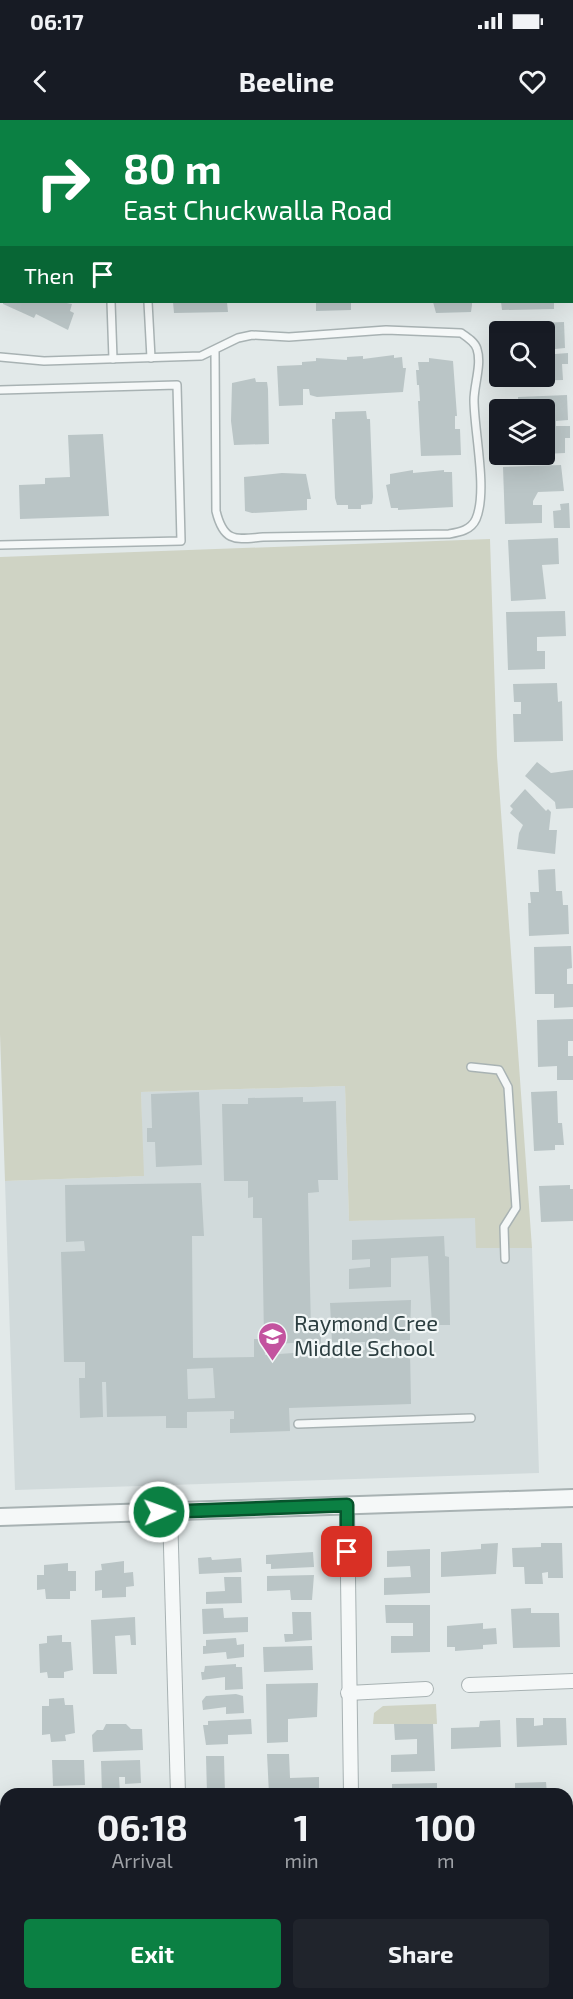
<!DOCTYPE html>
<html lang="en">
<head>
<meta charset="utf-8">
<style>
	body { margin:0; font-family:"Exo 2",sans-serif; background:#20242c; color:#f1f3f6; height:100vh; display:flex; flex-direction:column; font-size:22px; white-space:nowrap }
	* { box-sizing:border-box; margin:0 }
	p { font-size:20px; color:#9ea1a6 }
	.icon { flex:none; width:33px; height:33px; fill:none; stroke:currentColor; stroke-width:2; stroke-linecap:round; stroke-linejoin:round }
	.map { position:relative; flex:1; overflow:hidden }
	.panel { position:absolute; left:0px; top:1668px; width:573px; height:212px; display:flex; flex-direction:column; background:#171b24; border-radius:18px 18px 0 0; box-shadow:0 6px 24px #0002 }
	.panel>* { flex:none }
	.hud { position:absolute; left:0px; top:0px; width:573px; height:183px; box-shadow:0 6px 24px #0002; background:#0b8043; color:#fff; overflow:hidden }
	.buttons { position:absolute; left:489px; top:201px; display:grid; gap:12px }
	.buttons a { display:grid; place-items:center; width:66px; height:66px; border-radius:6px; background:#171b24; box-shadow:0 6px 24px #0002; font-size:30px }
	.pin { position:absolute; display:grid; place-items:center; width:51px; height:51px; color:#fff; margin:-26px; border-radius:12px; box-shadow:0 3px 9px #0006 }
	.me { position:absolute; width:66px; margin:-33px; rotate:88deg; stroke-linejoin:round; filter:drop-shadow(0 0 4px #0008) }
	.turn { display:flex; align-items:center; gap:21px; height:126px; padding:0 24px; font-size:27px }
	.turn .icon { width:78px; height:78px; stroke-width:2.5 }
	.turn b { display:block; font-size:42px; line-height:51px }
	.then { display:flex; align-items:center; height:57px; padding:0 24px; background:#0003; gap:12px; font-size:22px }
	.eta { display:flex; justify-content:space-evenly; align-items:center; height:102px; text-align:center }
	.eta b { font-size:36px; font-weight:700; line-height:42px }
	.primary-button { display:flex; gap:12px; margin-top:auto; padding:12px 24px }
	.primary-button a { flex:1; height:69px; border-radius:6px; background:#0b8043; color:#fff; font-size:24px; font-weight:700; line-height:69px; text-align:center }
	.primary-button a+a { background:#20242c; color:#f1f3f6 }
	.status { display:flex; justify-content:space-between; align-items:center; height:42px; padding:0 30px; background:#171b24; direction:ltr }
	.status svg { height:16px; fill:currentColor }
	header { display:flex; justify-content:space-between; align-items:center; height:78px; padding:0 24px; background:#171b24; font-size:27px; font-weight:700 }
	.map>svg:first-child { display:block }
</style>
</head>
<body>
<div class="status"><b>06:17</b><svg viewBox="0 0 49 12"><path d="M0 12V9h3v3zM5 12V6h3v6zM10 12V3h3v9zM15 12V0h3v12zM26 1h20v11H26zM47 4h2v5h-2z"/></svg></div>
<header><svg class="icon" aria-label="back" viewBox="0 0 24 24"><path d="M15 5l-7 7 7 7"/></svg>Beeline<svg class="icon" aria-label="heart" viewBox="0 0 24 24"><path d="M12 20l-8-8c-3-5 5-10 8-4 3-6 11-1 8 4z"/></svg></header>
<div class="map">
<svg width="573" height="1879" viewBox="0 0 573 1879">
	<rect width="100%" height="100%" fill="#e2e9e9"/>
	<polygon fill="#d1dadb" points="345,966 349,1101 476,1097 476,1128 532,1128 539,1353 15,1370 5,1061 143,1056 141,972"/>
	<g fill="#cfd3c4">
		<polygon points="490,419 497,636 532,1128 476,1128 475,1098 349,1101 345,966 141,972 144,1056 5,1061 0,914 0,437"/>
		<polygon points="436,1584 437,1604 373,1604 374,1593 383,1586"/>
	</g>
	<g fill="#bac5c6" fill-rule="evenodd">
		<polygon points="3,182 61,182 72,184 70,191 74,193 68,210 36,194 34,198 3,184"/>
		<polygon points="173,182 227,182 228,192 174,193"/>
		<polygon points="316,182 351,182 351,190 316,191"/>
		<polygon points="433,182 472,182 472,185 471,192 436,193"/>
		<polygon points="501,182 554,182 554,189 502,190"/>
		<polygon points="564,202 565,228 555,229 555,234 568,233 568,244 562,244 563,260 518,261 518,256 544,256 544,212 515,212 515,204"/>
		<polygon points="394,235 394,238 402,237 403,248 406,248 403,272 317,277 310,275 309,269 303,269 303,285 279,286 277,246 302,245 302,242 316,241 316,238 347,240 347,237 363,236 363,239"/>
		<polygon points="429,238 453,241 457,296 455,296 455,309 460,309 461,335 421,336 418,281 420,281 419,265 417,265 416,250 419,250 418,242 429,242"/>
		<polygon points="255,258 256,262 267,262 268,269 269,324 234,325 231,301 232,263"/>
		<polygon points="567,275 568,300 556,301 556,306 570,306 570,318 565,318 565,333 544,334 544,290 518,290 518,277"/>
		<polygon points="366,291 367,299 370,299 373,377 372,384 361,385 361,389 348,389 348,385 337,385 335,378 332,299 335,299 335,292"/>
		<polygon points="103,314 109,396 20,399 19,365 45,364 45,358 70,357 68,315"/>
		<polygon points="561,345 564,371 538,372 533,381 533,385 542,385 542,403 505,404 503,347"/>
		<polygon points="413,350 413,353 444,350 444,352 452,352 453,387 398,390 398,388 391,388 386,365 390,364 390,354"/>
		<polygon points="282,353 306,354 311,379 307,379 307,390 252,393 245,391 244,357"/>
		<polygon points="569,383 570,408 554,408 553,391 561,390 560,384"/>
		<polygon points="558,418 559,444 542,445 546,479 511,481 508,420"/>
		<polygon points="565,491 566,516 537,517 537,531 545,531 545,549 508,550 506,492"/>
		<polygon points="557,563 558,582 562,581 563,621 514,622 513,594 521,594 521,582 514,582 513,564"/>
		<polygon points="537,642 551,653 573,650 573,688 556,689 555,682 525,656"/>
		<polygon points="525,669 546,691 548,689 551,692 549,710 557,710 555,734 517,729 519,713 523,705 510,693 513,689 510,686"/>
		<polygon points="555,749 556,771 562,771 563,785 568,785 569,814 529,816 528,783 531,783 530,772 539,772 538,750"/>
		<polygon points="571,826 572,848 567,849 567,864 573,864 573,887 554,888 554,874 535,874 534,827"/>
		<polygon points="573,899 573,921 568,921 568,936 573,936 573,960 557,960 557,946 538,947 537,900"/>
		<polygon points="557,971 558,1003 562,1003 564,1025 555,1025 555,1030 534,1031 531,972"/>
		<polygon points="199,972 202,1045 156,1047 155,1022 147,1022 147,1008 152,1008 151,974"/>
		<path d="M303,977V982L336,981L338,1060H318L319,1072L308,1073L311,1211H321V1231L365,1230V1222H332L330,1183L411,1180L410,1220L375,1221L376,1232L410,1231L411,1284L289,1288L290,1311L230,1313V1299H234V1291L187,1292V1308H166V1296L107,1297L106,1262H102L103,1297L80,1298L79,1258H85V1242H64L61,1132L85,1131L84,1121L66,1122L65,1065L201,1063L204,1116H192L193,1238L254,1237V1219H264L262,1098H253V1077L248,1078V1061H224L222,984H248V978ZM306,1222L307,1232L265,1235L264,1225ZM213,1248L215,1278L188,1279L187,1249Z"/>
		<polygon points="570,1065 570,1069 573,1069 573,1101 541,1102 539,1066"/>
		<polygon points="444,1116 445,1136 449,1137 450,1205 432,1205 428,1136 391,1138 391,1167 349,1169 349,1149 370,1147 370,1139 352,1140 352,1120"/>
		<polygon points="498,1423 496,1454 441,1457 441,1432 481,1429 481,1424"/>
		<polygon points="541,1423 562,1423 563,1458 548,1458 548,1452 542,1453 543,1464 525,1464 524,1447 513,1447 512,1428 541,1427"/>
		<polygon points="430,1429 430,1473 384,1475 384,1458 411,1457 410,1446 387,1447 387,1431"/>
		<polygon points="313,1432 314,1447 271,1449 271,1444 266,1444 266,1435"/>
		<polygon points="211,1437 212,1440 241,1438 242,1452 199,1454 198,1438"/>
		<polygon points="124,1441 124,1453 133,1452 134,1466 126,1467 126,1477 102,1478 102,1470 95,1471 95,1451 102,1450 101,1444"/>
		<polygon points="68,1443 68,1451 76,1451 76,1471 70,1471 70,1479 46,1479 45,1469 37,1470 37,1455 44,1455 44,1445"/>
		<polygon points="314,1455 312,1480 291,1480 290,1470 267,1471 267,1456"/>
		<polygon points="224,1457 241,1457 242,1483 206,1484 206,1472 225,1471"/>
		<polygon points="385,1485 430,1485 430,1532 391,1533 391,1516 413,1516 413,1503 386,1503"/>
		<polygon points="223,1488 224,1498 248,1497 248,1512 203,1514 202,1489"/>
		<polygon points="531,1488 531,1493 559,1493 560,1527 513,1528 511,1489"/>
		<polygon points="292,1492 311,1492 312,1520 285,1522 284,1514 293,1514"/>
		<polygon points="135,1497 136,1525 131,1525 130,1515 115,1516 117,1554 93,1554 91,1500"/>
		<polygon points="483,1503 483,1509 496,1508 497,1524 483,1525 483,1529 455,1531 455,1527 447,1527 447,1506"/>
		<polygon points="62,1515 62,1522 71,1522 73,1550 64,1552 64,1558 48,1558 47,1552 40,1553 39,1524 47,1523 47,1516"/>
		<polygon points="236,1518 237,1525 244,1524 244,1537 227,1539 226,1532 203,1534 203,1526 206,1526 206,1520"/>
		<polygon points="312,1526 313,1550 264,1552 263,1527"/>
		<polygon points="236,1544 236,1547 242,1547 243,1569 225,1570 225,1557 202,1560 201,1552 204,1552 205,1546"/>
		<polygon points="318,1563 317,1597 288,1599 288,1622 267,1623 266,1564"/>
		<polygon points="236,1574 243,1576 244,1593 226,1594 226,1587 203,1590 202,1581 206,1576"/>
		<polygon points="64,1578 65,1585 73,1585 75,1613 65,1615 66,1621 51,1622 50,1614 42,1615 42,1586 49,1586 49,1579"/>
		<polygon points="516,1598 534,1598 534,1606 543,1605 543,1598 566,1598 567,1625 517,1627"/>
		<polygon points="251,1599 252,1614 228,1615 228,1624 206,1625 203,1605 208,1605 208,1601"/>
		<polygon points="500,1600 501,1627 451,1629 451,1608 479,1607 480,1601"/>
		<polygon points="106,1604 126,1604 131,1609 142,1609 143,1630 93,1632 92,1615 97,1610 103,1610"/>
		<polygon points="394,1604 433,1604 435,1651 391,1652 391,1635 417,1634 417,1619 395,1620"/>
		<polygon points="267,1634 289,1634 290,1658 319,1657 319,1674 269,1674"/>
		<polygon points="206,1636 224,1636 225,1674 207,1674"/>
		<polygon points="52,1640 84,1640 85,1665 53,1666"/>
		<polygon points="140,1640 141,1663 125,1664 125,1657 119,1657 120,1674 102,1674 101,1641"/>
		<polygon points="546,1662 547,1674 515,1674 515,1663"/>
		<polygon points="437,1663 437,1674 392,1674 392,1664"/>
		<rect x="567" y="1776" width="6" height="30"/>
		<polygon points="573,1859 573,1879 528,1879 528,1874 567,1874 567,1860"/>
		<polygon points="60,1874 93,1874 93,1878 60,1879"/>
		<polygon points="110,1874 126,1874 127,1879 110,1879"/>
		<polygon points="248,1874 264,1874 264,1879 240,1879 240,1876"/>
		<rect x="394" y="1874" width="23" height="5"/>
		<polygon points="458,1874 509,1874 510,1879 458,1879"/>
	</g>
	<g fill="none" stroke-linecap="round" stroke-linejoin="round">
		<defs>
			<g id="service">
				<polyline points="500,0 501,2"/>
				<polyline points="150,2 151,0"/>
				<polyline points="572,13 573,13"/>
				<polyline points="111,182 113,239"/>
				<polyline points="148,182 151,238"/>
				<path d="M0,237L44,241L201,236L238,218L252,215L289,217L386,210L461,213C467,217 475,222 477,229C482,244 474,265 474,280C474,311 488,371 476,399C471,410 460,412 449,414L263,417C237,419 224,424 216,391L215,231"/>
				<polyline points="0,270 177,265 181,421 0,425"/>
				<polyline points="471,947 499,950 508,967 516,1088 504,1107 505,1139"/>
				<polyline points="298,1304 471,1298"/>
			</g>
			<g id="minor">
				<polyline points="347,1385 351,1674"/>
				<polyline points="170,1392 178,1674"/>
				<polyline points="469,1565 573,1561"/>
				<polyline points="348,1573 426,1569"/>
				<polyline points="567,1739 573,1739"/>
				<polyline points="185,1874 185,1879"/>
				<polyline points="358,1874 359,1879"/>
			</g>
			<polyline id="tertiary" points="0,1397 573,1378"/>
			<polyline id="primary" points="0,1810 2,1879"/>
		</defs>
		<use href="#service" stroke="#a8b2b3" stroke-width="10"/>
		<use href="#minor" stroke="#a8b2b3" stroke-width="16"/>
		<use href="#tertiary" stroke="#a8b2b3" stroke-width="20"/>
		<use href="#primary" stroke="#a3b3b4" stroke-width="24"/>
		<use href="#service" stroke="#f5f8f8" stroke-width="7"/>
		<use href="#minor" stroke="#f5f8f8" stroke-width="14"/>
		<use href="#tertiary" stroke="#f5f8f8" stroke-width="16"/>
		<use href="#primary" stroke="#fff" stroke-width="21"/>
	</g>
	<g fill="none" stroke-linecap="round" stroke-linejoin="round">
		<defs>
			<polyline id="route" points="159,1392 347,1385 347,1432"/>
		</defs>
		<use href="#route" stroke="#07532c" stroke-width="15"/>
		<use href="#route" stroke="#0b8043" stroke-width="10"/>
	</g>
	<defs>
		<symbol id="school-pin" viewBox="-11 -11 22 30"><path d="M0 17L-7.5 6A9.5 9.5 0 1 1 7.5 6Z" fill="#c3539f" stroke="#f2f7f7"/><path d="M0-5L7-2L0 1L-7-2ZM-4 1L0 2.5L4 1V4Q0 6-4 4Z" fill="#fff"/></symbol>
	</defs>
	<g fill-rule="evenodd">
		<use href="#school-pin" x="256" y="1200" width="33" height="45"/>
	</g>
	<g text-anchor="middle" stroke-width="4.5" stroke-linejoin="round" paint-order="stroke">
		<g font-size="22" fill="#2c3e40" stroke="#f2f7f7" text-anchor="start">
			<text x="294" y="1211">Raymond Cree<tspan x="294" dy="25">Middle School</tspan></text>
		</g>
	</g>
</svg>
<div class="buttons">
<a><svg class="icon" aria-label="search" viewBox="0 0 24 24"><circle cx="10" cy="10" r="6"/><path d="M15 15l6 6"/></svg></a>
<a><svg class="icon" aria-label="layers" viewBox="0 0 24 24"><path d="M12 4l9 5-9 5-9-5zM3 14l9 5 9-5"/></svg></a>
</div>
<div class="pin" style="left:347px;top:1432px;background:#d93025"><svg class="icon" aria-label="arrive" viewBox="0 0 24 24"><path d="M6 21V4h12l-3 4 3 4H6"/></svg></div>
<svg class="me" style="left:159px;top:1392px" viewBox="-20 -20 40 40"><circle r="17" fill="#0b8043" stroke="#fff" stroke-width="3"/><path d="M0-11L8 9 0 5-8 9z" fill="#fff"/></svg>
<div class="hud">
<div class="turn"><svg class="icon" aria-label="right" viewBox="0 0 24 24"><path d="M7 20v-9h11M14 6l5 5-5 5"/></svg><div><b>80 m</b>East Chuckwalla Road</div></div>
<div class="then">Then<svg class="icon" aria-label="arrive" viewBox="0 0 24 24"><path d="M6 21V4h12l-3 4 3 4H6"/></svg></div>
</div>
<section class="panel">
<div class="eta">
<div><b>06:18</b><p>Arrival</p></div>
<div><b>1</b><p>min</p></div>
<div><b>100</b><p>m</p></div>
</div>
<div class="primary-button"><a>Exit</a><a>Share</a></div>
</section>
</div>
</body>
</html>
